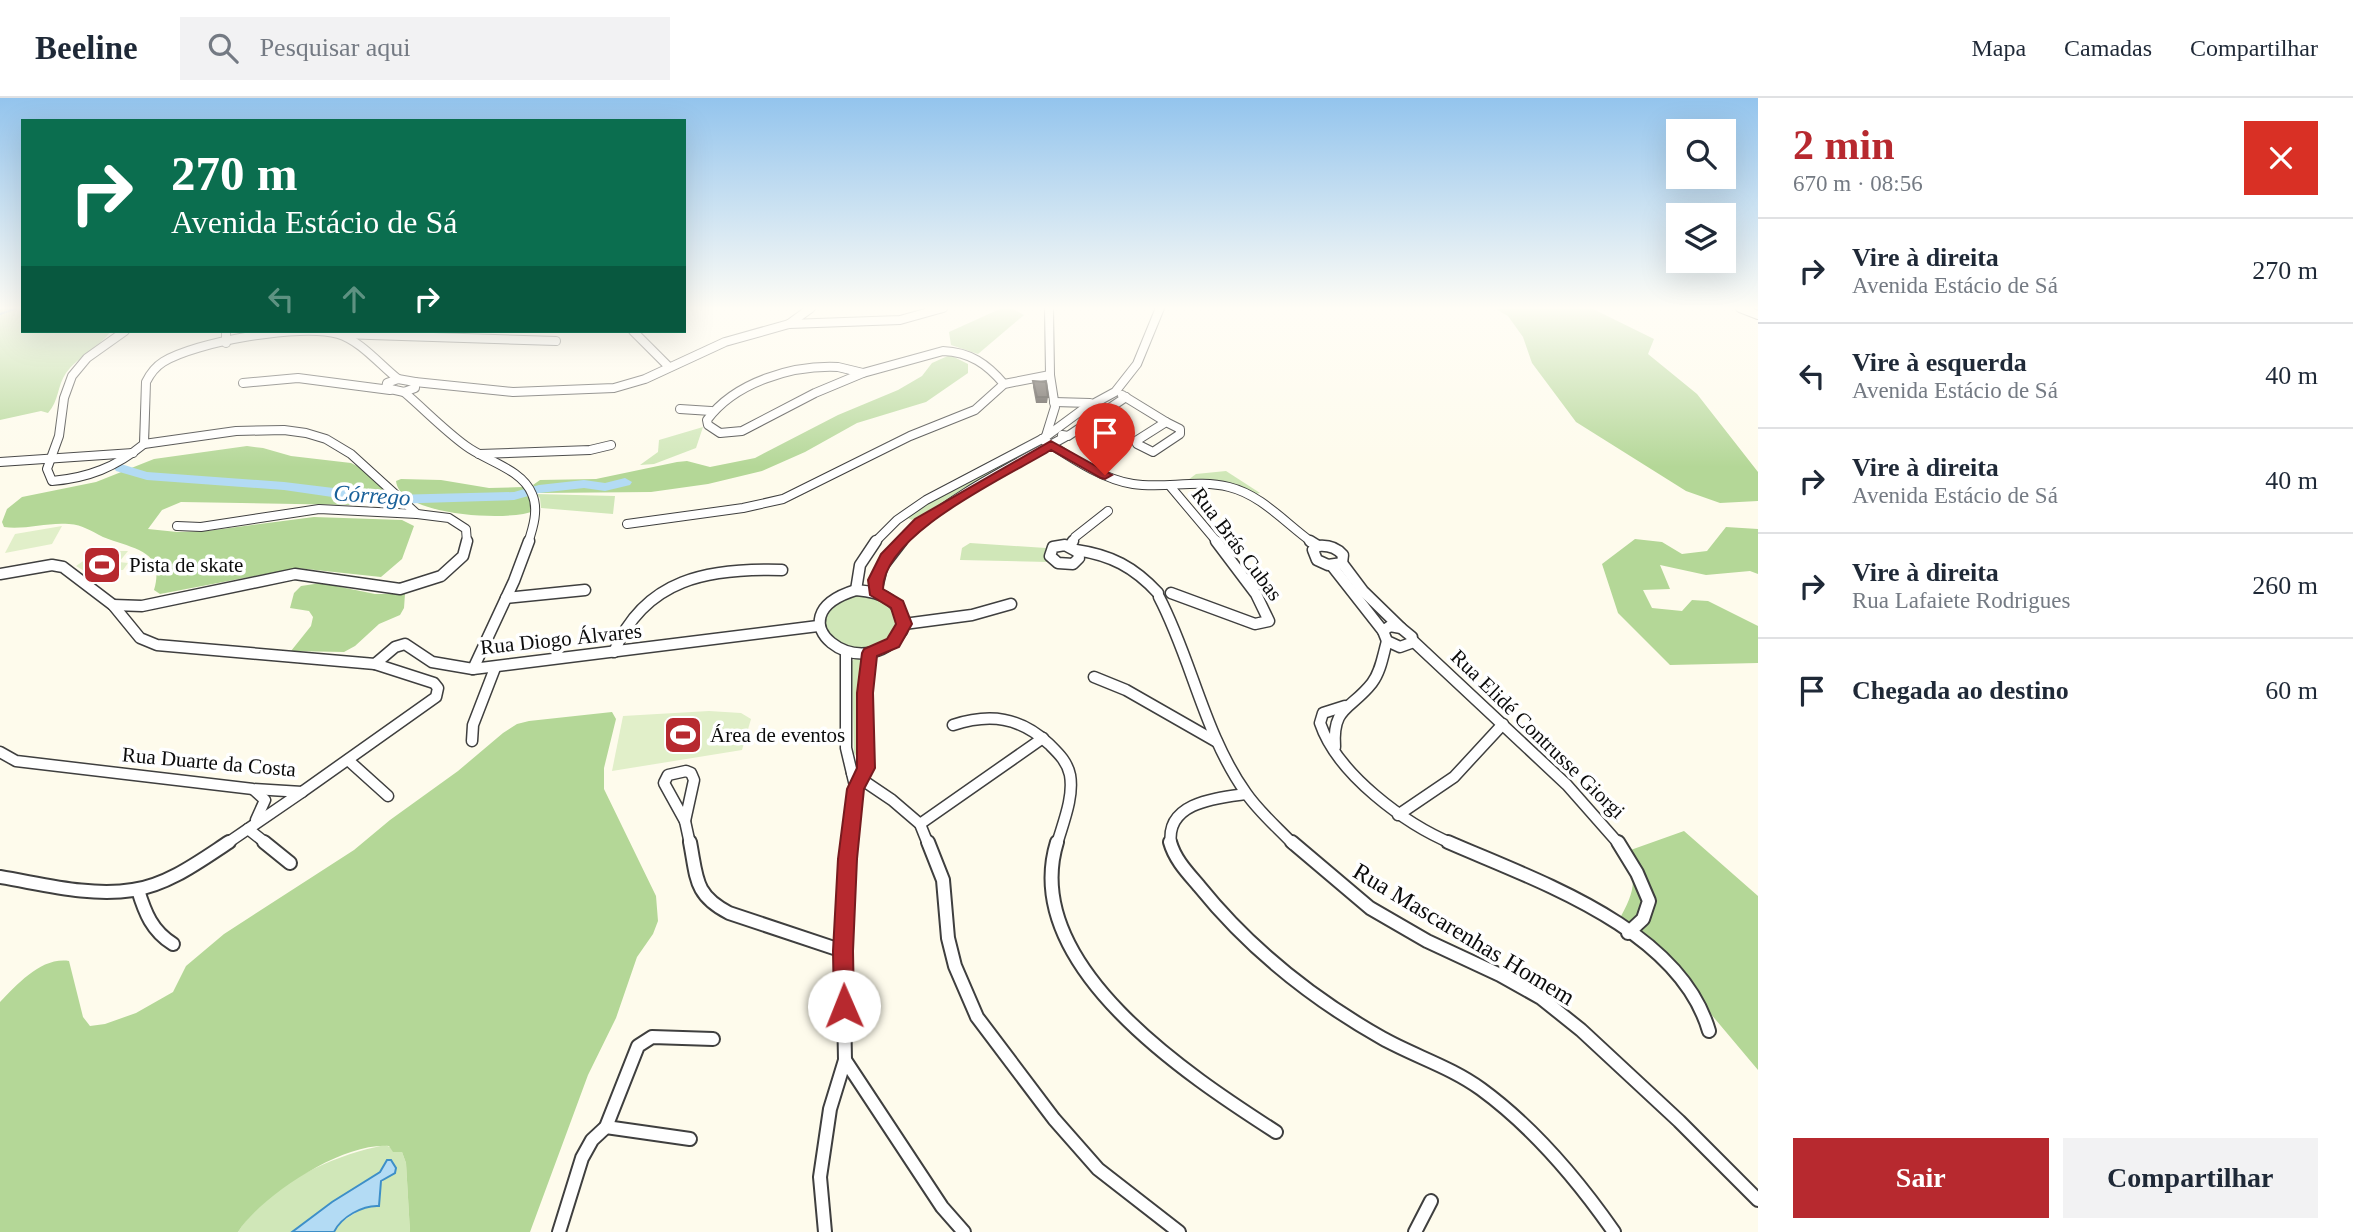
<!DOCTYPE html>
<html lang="pt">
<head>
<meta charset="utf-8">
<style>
	body { margin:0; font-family:Georgia,serif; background:#f2f2f3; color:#1f2937; height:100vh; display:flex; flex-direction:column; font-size:26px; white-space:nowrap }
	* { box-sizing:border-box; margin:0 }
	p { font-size:23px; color:#747a83 }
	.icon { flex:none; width:38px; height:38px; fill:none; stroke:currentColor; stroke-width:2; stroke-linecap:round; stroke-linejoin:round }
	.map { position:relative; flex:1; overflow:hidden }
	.drawer { display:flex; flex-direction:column; background:#fff; width:595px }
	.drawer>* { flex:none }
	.guide { position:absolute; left:21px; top:21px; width:665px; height:214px; border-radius:0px; box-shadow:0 7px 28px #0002; background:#0b6e4f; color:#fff; overflow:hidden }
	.fabs { position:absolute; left:1666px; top:21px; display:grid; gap:14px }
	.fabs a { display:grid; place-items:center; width:70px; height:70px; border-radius:0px; background:#fff; box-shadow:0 7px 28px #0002; font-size:35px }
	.pin { position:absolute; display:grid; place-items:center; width:60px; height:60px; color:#fff; margin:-72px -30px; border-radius:50% 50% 50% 0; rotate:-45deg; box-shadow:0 0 7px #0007 }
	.pin .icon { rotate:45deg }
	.me { position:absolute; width:77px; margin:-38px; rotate:359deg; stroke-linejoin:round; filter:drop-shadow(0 0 5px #0008) }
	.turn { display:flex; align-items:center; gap:24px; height:147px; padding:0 35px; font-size:32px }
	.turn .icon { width:91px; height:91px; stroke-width:2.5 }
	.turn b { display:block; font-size:49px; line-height:60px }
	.lanes { display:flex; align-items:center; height:66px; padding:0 35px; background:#0003; justify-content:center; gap:35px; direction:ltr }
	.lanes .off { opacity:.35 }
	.round { display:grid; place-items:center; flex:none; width:74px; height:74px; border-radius:0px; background:#f2f2f3 }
	.summary { display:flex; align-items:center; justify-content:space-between; height:119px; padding:0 35px }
	h1 { font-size:42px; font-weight:600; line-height:52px; color:#b7292f }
	.primary-button { display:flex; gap:14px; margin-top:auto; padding:14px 35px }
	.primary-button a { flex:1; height:80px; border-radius:0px; background:#b7292f; color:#fff; font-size:28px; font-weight:600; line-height:80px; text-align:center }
	.primary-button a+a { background:#f2f2f3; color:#1f2937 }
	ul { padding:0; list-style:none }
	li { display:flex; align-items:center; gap:21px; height:105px; padding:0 35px; border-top:2px solid #e0e1e3 }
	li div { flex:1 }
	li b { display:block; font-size:26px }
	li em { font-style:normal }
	header { display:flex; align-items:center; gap:42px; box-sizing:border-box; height:98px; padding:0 35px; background:#fff; border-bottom:2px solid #e0e1e3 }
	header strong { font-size:33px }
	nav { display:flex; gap:38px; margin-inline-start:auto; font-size:24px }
	.search { width:490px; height:63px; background:#f2f2f3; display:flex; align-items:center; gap:18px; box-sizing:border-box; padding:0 24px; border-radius:0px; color:#747a83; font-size:26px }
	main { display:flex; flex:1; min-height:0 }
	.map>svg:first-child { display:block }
</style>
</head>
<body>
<header>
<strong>Beeline</strong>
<div class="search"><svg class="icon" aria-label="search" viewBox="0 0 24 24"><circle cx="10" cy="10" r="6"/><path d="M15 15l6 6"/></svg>Pesquisar aqui</div>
<nav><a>Mapa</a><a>Camadas</a><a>Compartilhar</a></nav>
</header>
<main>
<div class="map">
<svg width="1758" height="1134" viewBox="0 0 1758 1134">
	<rect width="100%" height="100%" fill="#fefbec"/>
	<g fill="#d0e7b8">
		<polygon points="703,329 696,350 654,366 640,367 658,354 659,342"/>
		<polygon points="1037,344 1044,346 912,422 906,419 906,416"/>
		<polygon points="1226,373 1260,395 1253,397 1188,382 1196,376"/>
		<polygon points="536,396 615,398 613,416 541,410 540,400"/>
		<polygon points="970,445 1046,450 1044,457 1049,464 960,462 962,450"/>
		<polygon points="848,493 890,500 902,533 870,555 829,546 819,516"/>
		<polygon points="856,560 860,562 861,572 862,655 858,660 854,655 852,563"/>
		<path d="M385,1047L402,1054L406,1065L410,1134H334L337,1127L367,1107L394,1066L387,1062L380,1074L292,1134H238C269,1086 330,1058 385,1047Z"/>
	</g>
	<g fill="#b4d797">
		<path d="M0,210H23V233H111C99,250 78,258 66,275C57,288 59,303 48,315L41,313L0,322Z"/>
		<polygon points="1002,210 1011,210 1024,217 978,256 951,247 949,234"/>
		<polygon points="1494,210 1591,210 1654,241 1648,256 1697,296 1758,374 1758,403 1720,405 1686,393 1576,324 1532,265 1523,239 1508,218"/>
		<polygon points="950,257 968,266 968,275 926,304 857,325 805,354 762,373 708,386 651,394 540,395 533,387 540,382 596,381 677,364 687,363 710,369 755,360 838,317 898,292 922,278 932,265"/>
		<path d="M247,348L263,350L291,358L351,365L363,371L386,391L385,397L379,402L353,407L181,404L162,412L148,431L177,434L207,433L314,419L402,422L414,428L402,461L381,479L297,470L160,496L154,492C166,451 132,451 103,439C91,433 83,427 69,426C47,424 25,432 4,429L2,424L7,411L22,399L96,384L154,361Z"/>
		<path d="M401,381L441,382L489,390L524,389L532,402L534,413C509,424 399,418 396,383Z"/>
		<polygon points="1726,429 1758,431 1758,476 1750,473 1706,477 1660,467 1670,491 1643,492 1652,510 1682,513 1692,502 1708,503 1758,528 1758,565 1670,567 1618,515 1602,466 1635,441 1662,444 1682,456 1707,453"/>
		<polygon points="321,485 375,496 405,496 404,510 400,517 379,526 355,548 344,554 291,553 311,528 313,519 309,513 290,510 294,495 301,488"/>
		<path d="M612,614L616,621L604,670V691L656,798L658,823L653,836L637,859L616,920L588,977L530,1134H410L406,1065L402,1054H393L389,1048C343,1044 262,1097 238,1134H0V904C18,886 41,859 69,863L83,919L90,928L105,926L136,915L173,894L186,868L224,836L354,752L390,722L458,673L503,635L517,626L529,623Z"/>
		<path d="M1684,733L1758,798V972L1689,890L1618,824C1633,796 1639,784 1625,754Z"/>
	</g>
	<g fill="#e1efc9">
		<polygon points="62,428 52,446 5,455 15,436"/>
		<polygon points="98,453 128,453 119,464 128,465 123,472 112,472 101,483 76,468"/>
		<polygon points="709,613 741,615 751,621 742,652 612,673 623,618"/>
	</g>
	<path fill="#b3dbf4" stroke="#3d8fc8" stroke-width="2" d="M387,1062H391L396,1070L395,1075L381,1083L379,1108C363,1107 341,1119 334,1134H292L332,1104L380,1074Z"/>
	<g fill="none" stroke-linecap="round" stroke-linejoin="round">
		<polyline stroke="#3d8fc8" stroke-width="2" points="0,216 17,210"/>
		<polygon fill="#b3dbf4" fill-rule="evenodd" points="121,366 147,374 284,384 391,397 514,394 539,387 584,382 605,385 625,380 632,384 630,387 605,393 584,390 539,395 514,402 389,406 380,403 353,402 284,392 147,382 116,373 114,370"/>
		<defs>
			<g id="minor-far2">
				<polyline points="1740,210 1758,217"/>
				<polyline points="789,226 811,210"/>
				<path d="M125,233L87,260L72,278L64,300L59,338L47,371L52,383C88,380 116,369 144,346L146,284C150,276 155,269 163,264C195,244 301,225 338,236C361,243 379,266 398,281"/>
				<polyline points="226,233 226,245"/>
				<polyline points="633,233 668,268"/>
				<polyline points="340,236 556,243"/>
				<path d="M838,269L863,275L815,295L742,333L720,335L708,327L707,322C735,284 792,267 838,269Z"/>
				<path d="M863,275L943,253C970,254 987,266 1004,286"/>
				<polygon points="398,281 415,284 415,290 404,294 386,290 387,285"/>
				<polyline points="415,284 513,294 614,290 645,281 725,244 789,226 900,222 943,210"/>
				<polyline points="243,285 298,280 390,292"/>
				<path d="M404,294C425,312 444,332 466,348C486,363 522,371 532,396C539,411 533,430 528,445"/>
				<polyline points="1122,297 1166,324"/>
				<polyline points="1054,304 1090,305"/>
				<polyline points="680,311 711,313"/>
				<polygon points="1166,324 1180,331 1180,336 1153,354 1137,346 1136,343"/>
				<polyline points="1062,337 1068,338 1126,299"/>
				<polyline points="1046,338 1055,309 1050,277 1049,210"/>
				<path d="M1042,341C1069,358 1101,381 1133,386C1164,391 1197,381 1229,389C1262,397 1286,426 1313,445"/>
				<polyline points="144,346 236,333 284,332 306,335 326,341 351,356 417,416 449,420 466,431 467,445"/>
				<polyline points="479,356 590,352 611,347"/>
				<polyline points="0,364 133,355"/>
				<polyline points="1170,388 1218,445"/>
				<polyline points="627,426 743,410 783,401 910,338 975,312 1004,286 1050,277"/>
				<polyline points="177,428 201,429 319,411 417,416"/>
				<polyline points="874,445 897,422 926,402 1044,340 1082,312 1115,294 1137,266 1160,210"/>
				<path d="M900,445C948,399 1007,371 1065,339"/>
				<polyline points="1072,445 1075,439 1108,413"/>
			</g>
			<g id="minor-far1">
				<polyline points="529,443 514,483 473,571 818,528"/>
				<polyline points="1310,443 1318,448"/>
				<polygon points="1065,447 1078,454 1079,460 1073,466 1058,465 1050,458 1053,449"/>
				<polyline points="1070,448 1073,443"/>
				<path d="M1318,448C1328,447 1336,449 1343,457L1342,465L1328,467L1317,462L1313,452Z"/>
				<path d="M1076,452C1111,457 1134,469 1158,495"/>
				<polyline points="1342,465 1363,493 1401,530"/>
				<polyline points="1332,468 1383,533"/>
				<polyline points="0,476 52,467 63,469 113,507 140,540 157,547 375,566 395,549 405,546 432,564 473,571"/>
				<polyline points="856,492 860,467 876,443"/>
				<path d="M856,492C882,494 905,503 902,533C863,592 768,519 856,492Z"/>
				<polyline points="876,494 882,469 902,443"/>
				<polyline points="1171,495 1255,526 1269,523 1256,496 1216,443"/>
				<path d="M1159,499C1192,562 1204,636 1246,695C1259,714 1278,730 1293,746"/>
				<polyline points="506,500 585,492"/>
				<polyline points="113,507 142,508 295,476 400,491 441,478 463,458 467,443"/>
				<polyline points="904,526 972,517 1011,506"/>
				<polygon points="1390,528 1401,530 1412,539 1411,545 1400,549 1387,543 1383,533"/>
				<polyline points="1412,542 1567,687 1619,746"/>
				<path d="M614,554C645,480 709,470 782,472"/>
				<polyline points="846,554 846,650 856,692 850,746"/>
				<polyline points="1094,579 1126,592 1217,644"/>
				<path d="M1345,608L1323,615L1320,625C1337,676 1405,726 1453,746"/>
				<path d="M953,627C990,615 1020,619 1049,646C1058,655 1067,663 1070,677C1074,699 1063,725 1057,746"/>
				<polyline points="472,643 473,627 495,570"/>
				<path d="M1335,649C1332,608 1351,612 1372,585C1381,573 1383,557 1387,543"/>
				<polyline points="0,654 16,663 253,691 302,694 436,599 438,590 434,585 375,566"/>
				<polyline points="348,662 388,698"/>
				<polygon points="686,673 691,675 694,682 685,723 664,685 668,677"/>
				<polyline points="852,675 892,702 920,726 928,746"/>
				<polyline points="859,686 866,670 865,595 870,555"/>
				<polyline points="254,692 265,702 256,722"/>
				<polyline points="1398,717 1454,679 1503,626"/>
				<polyline points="685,723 690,746"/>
				<polyline points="920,726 1043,640"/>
				<polyline points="248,731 267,746"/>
				<polyline points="226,746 302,694"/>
				<path d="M1171,746C1165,704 1217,700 1246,696"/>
			</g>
			<g id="minor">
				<polyline points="264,744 290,765"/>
				<path d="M690,744C697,780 694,797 729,815L843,853"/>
				<polyline points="928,744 943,782 948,840 955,868 977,919 1054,1021 1098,1071 1179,1134"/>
				<path d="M1057,744C1019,867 1189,978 1276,1034"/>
				<path d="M1170,744C1175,762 1188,775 1199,788C1249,850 1313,901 1382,940C1414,958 1451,969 1481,991C1533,1029 1577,1081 1614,1134"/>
				<polyline points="1292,744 1370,810 1427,843 1500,877 1541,900 1581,932 1679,1023 1758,1102"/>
				<path d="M1448,744C1537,783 1679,830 1709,933"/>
				<polyline points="1618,744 1637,775 1649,803 1643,821 1628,835"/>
				<path d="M0,779C43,786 90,799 133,792C168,787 200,763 229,744"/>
				<path d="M138,792C145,815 152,833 173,846"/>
				<polyline points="845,962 942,1109 964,1134"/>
				<polyline points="606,1029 690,1041"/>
				<polyline points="559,1134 582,1060 592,1042 606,1029 638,948 652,939 713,941"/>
				<polyline points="825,1134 820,1079 830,1011 845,962 843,853 850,744"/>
				<polyline points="1415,1134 1431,1103"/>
			</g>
		</defs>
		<use href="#minor-far2" stroke="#3f3f3f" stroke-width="10"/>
		<use href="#minor-far1" stroke="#3f3f3f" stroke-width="13"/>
		<use href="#minor" stroke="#3f3f3f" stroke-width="16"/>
		<use href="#minor-far2" stroke="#fff" stroke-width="8"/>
		<use href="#minor-far1" stroke="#fff" stroke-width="10"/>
		<use href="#minor" stroke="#fff" stroke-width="12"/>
	</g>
	<g fill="#49433f">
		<polygon points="1033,283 1048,299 1047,305 1036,305 1033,289"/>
		<polygon points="1106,326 1128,343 1127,348 1121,348 1105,332"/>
	</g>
	<g fill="#554e49" stroke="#3c3733" stroke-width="2">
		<polygon points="1033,283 1046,284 1048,299 1037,299"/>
		<polygon points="1106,326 1118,329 1128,343 1122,342"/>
	</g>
	<linearGradient id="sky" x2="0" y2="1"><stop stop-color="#93c4ed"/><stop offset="0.57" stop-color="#fffdf6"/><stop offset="1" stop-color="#fffdf6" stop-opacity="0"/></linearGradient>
	<rect width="1758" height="369" fill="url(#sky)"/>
	<path fill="#b7292f" stroke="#771b1f" stroke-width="2" d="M1051,343L1112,377L1105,381L1101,380L1051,352C1007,379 883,435 883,491L903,503L912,526L899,549L877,558L873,595L875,670L864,691L857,761L853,853L854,908L851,915L844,918L837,915L834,908L833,853L838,761L847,691L857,670V595L862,555L864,551L887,541L896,526L891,510L870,497L868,482L881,456L915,421Z"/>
	<defs>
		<symbol id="stadium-square" viewBox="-11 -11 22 22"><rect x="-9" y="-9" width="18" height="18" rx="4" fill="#b7292f" stroke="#fff"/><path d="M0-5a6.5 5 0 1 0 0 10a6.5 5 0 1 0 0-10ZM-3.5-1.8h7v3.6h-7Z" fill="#fff"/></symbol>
	</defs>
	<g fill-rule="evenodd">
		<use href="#stadium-square" x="80" y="445" width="44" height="44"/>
		<use href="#stadium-square" x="661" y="615" width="44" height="44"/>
	</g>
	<g text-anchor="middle" stroke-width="7" stroke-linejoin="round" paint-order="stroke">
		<g font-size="21" fill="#0c0c0c" stroke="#fff">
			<text transform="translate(1237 446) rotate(53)" y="7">Rua Brás Cubas</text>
			<text transform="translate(561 541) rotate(-6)" y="7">Rua Diogo Álvares</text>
			<text transform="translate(1538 636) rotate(44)" y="7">Rua Elidé Contrusse Giorgi</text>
			<text transform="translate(209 664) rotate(5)" y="7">Rua Duarte da Costa</text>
		</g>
		<g font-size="21" fill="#0c0c0c" stroke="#fff" text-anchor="start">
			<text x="129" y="474">Pista de skate</text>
			<text x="710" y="644">Área de eventos</text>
		</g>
		<g font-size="23" font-style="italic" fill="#1a619a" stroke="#fff">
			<text transform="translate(372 397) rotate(4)" y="8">Córrego</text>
		</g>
		<g font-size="24" fill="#0c0c0c" stroke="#fff">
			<text transform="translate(1464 836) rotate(31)" y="8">Rua Mascarenhas Homem</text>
		</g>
	</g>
</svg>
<div class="fabs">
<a><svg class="icon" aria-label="search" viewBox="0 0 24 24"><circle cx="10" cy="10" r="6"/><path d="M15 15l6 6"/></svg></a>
<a><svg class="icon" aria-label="layers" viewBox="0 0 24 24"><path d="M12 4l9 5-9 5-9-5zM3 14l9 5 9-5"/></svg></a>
</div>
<div class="pin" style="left:1105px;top:377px;background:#d93025"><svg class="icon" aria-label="arrive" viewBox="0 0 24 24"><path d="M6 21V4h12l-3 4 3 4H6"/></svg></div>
<svg class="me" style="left:844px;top:908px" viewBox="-20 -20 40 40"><circle r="19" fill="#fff"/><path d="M0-13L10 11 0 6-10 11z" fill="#b7292f"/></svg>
<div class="guide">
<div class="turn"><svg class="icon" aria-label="right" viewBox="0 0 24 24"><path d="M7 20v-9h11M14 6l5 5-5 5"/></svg><div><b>270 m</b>Avenida Estácio de Sá</div></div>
<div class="lanes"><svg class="icon off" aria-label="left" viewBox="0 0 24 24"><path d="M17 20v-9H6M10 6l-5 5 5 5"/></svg><svg class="icon off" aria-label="ahead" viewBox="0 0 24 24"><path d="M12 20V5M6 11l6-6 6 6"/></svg><svg class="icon" aria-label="right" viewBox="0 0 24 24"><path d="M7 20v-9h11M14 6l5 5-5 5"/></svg></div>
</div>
</div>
<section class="drawer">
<div class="summary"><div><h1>2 min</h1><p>670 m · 08:56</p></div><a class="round" style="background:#d93025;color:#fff"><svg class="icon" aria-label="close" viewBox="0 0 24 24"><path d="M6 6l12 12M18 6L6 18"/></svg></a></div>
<ul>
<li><svg class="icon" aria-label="right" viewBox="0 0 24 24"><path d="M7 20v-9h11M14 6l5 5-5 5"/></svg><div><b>Vire à direita</b><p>Avenida Estácio de Sá</p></div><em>270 m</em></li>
<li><svg class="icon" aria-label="left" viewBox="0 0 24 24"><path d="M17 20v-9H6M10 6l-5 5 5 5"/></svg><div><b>Vire à esquerda</b><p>Avenida Estácio de Sá</p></div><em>40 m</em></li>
<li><svg class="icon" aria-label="right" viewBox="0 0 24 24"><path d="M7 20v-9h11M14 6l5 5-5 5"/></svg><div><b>Vire à direita</b><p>Avenida Estácio de Sá</p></div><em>40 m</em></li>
<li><svg class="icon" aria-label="right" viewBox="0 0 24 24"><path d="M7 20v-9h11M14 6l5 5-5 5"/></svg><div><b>Vire à direita</b><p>Rua Lafaiete Rodrigues</p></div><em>260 m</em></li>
<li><svg class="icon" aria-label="arrive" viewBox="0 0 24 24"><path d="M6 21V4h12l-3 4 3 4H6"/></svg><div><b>Chegada ao destino</b></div><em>60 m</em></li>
</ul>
<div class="primary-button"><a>Sair</a><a>Compartilhar</a></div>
</section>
</main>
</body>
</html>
